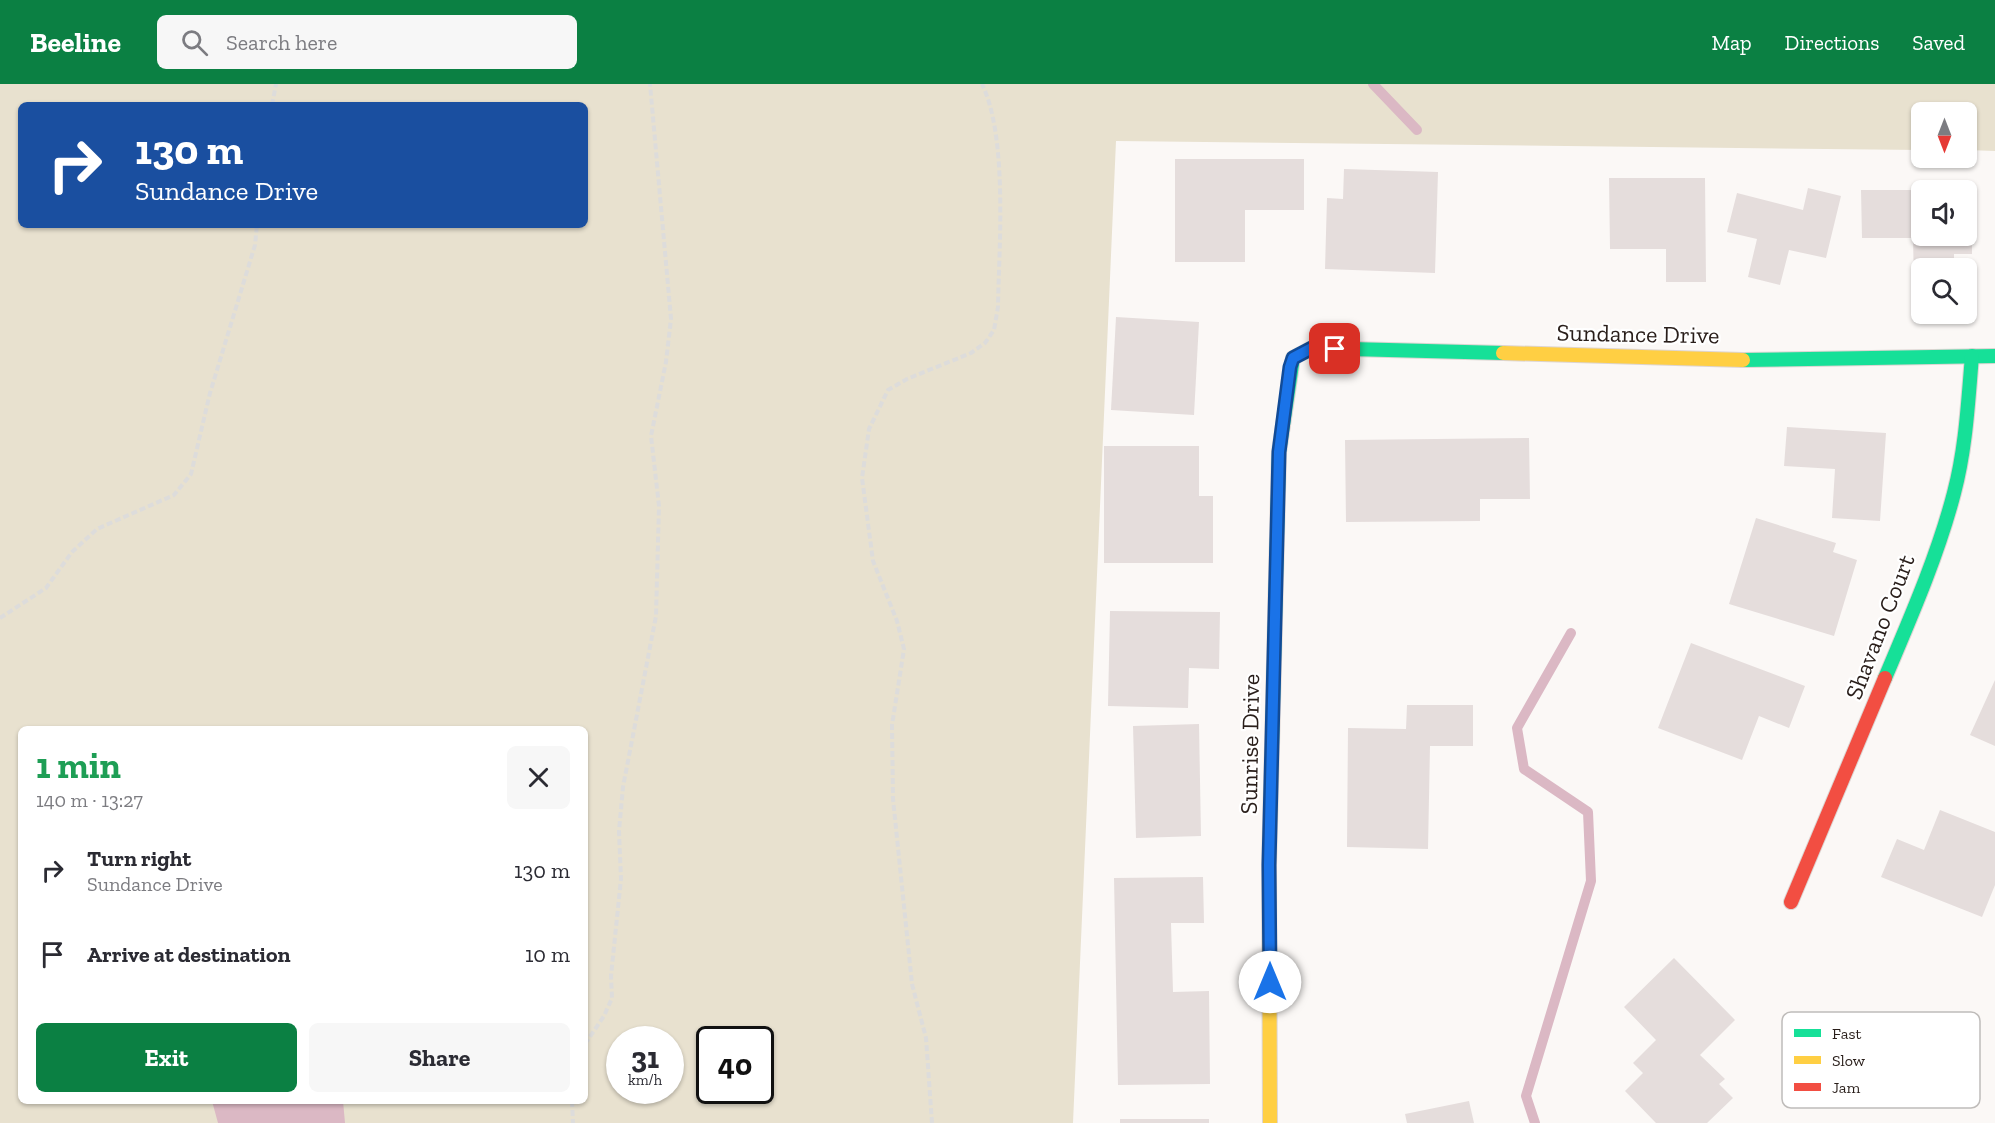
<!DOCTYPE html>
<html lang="en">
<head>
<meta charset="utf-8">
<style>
	body { margin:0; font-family:"Zilla Slab",serif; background:#f7f7f7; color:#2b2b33; height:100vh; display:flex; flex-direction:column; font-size:22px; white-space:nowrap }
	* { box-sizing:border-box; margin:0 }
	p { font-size:20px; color:#7c7c81 }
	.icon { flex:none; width:33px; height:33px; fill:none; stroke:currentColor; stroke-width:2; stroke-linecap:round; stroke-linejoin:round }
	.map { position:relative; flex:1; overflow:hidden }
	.panel { position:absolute; left:18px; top:642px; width:570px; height:378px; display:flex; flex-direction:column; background:#fff; border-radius:9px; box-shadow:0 2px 4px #0004 }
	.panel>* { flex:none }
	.top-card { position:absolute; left:18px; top:18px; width:570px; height:126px; border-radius:9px; box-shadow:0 2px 4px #0004; background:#1a4fa0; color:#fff; overflow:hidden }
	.needle { width:39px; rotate:180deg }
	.buttons { position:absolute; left:1911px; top:18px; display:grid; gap:12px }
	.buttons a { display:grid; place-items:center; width:66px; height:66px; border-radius:9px; background:#fff; box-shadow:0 2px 4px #0004; font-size:30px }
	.speed { position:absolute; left:606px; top:942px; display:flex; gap:12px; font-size:30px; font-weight:700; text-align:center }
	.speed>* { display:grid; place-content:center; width:78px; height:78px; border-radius:50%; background:#fff; box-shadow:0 2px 4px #0004; line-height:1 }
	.speed small { font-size:15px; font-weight:400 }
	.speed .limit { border:3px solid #111; border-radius:9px; background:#fff; color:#111 }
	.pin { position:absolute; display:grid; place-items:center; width:51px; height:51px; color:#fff; margin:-26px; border-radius:12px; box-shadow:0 3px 9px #0006 }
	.me { position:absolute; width:66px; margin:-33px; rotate:0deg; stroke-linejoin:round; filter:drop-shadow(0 0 4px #0008) }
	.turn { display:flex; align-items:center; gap:21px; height:126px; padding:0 18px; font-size:27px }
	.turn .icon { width:78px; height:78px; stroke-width:2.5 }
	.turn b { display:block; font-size:42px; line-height:51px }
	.round { display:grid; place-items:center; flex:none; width:63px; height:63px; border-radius:9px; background:#f7f7f7 }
	.overview { display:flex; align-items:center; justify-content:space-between; height:102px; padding:0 18px }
	h1 { font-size:36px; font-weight:700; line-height:45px; color:#1e9e55 }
	.primary-button { display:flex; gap:12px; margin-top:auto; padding:12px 18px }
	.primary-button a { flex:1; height:69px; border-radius:9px; background:#0b8043; color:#fff; font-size:24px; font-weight:700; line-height:69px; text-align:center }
	.primary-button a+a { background:#f7f7f7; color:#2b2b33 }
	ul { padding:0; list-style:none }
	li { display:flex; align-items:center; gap:18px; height:84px; padding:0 18px }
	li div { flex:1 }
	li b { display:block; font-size:22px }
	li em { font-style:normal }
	header { display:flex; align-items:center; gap:36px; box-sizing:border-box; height:84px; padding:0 30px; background:#0b8043; color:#fff }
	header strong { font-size:28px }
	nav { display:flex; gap:33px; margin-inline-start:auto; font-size:21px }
	.search { width:420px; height:54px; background:#f7f7f7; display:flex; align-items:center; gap:15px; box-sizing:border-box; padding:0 21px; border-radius:9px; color:#7c7c81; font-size:22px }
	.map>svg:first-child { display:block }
</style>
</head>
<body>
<header>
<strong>Beeline</strong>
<div class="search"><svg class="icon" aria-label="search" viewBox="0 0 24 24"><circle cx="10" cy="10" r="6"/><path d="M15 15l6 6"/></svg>Search here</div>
<nav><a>Map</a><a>Directions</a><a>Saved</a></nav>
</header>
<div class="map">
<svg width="1995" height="1039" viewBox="0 0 1995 1039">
	<rect width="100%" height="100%" fill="#fbf8f6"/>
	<path fill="#e8e1cf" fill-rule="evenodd" d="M0,0H1995V67L1967,66L1966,28H1922L1921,66L1116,57L1073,1039H0ZM21,21H585V141H21ZM21,645H585V1017H21ZM620,956H670V1006H620ZM710,956H760V1006H710Z"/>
	<polygon fill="#dbb8c4" points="212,1017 343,1017 345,1039 218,1039"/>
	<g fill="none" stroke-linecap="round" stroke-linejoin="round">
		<g stroke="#dbb8c4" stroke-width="10">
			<polyline points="1373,0 1417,46"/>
			<polyline points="1535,1039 1526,1012 1591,797 1588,728 1524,685 1517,644 1571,549"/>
		</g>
	</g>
	<g fill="#e5dddc">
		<polygon points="1175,75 1304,75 1304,126 1245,126 1245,178 1175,178"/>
		<polygon points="1344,85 1438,88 1435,189 1325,185 1327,114 1343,115"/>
		<polygon points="1609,94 1705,94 1706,198 1666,198 1666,165 1610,165"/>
		<polygon points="1808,104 1841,112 1826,174 1789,166 1780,201 1748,193 1757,155 1727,148 1737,109 1803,126"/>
		<polygon points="1966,105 1972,105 1972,170 1954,170 1954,184 1922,184 1922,199 1914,200 1913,154 1862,154 1861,106 1922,106 1922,152 1966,152"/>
		<polygon points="1116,233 1199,238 1194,331 1111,326"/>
		<polygon points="1787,343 1886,349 1880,437 1832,434 1835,385 1784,382"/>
		<polygon points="1529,354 1530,415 1480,415 1480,437 1346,438 1345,356"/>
		<polygon points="1104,362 1199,362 1199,412 1213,412 1213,479 1104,479"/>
		<polygon points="1756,434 1836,459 1833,468 1857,476 1834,552 1729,520"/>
		<polygon points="1110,527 1220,528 1219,585 1189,584 1188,624 1108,622"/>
		<polygon points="1691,559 1805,602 1789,644 1759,632 1742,676 1658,644"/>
		<polygon points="1995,596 1995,662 1970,651"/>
		<polygon points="1407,621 1473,621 1473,662 1430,662 1428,765 1347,763 1348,644 1406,645"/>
		<polygon points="1199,640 1201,752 1136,754 1133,642"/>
		<polygon points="1940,726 1995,748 1995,801 1982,833 1881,793 1897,755 1924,766"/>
		<polygon points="1203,793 1204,839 1171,839 1173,908 1209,907 1210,1000 1118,1001 1114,794"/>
		<polygon points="1674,874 1735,936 1700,971 1725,995 1719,1000 1733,1014 1707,1039 1656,1039 1625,1007 1643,989 1633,979 1656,956 1624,923"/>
		<polygon points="1469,1017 1474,1039 1407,1039 1405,1030"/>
		<rect x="1120" y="1035" width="89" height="4"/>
	</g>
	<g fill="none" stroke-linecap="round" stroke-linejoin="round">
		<defs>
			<g id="fast">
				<polyline points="1743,276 1995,272"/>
				<path d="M1885,594C1910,535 1938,471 1954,409C1966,364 1968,318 1972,272"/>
				<polyline points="1272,662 1279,368 1293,274 1312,264 1503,269"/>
			</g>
			<g id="slow">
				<polyline points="1503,269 1743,276"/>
				<polyline points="1270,1039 1269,781 1272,662"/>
			</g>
			<polyline id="jam" points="1791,818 1885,594"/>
		</defs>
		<use href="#fast" stroke="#ddd5d2" stroke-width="16"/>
		<use href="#slow" stroke="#ddd5d2" stroke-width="16"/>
		<use href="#jam" stroke="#ddd5d2" stroke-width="16"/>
		<g stroke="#dddcdb" stroke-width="4" stroke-dasharray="6 3" stroke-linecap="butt">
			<polyline points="272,21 276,0"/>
			<polyline points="0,534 46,504 72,468 97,445 174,411 191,390 210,309 255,161 257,141"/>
			<polyline points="585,960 604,932 612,914 611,892 621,795 619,747 623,703 656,532 659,422 651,352 666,278 671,235 650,0"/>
			<polyline points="572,1017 573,1039"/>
			<path d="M932,1039L926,954L912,900L893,715L892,641L904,565L897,537L873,477L862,394L869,345L888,306L907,295L971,269L985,259L994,246L998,223C999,162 1008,54 982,0"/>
		</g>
		<use href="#fast" stroke="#16e098" stroke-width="14"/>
		<use href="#slow" stroke="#ffcf43" stroke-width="14"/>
		<use href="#jam" stroke="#f24e42" stroke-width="14"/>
	</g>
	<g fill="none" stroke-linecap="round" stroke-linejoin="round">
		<defs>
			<polyline id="route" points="1270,898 1269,781 1279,368 1290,283 1293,274 1312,264 1335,265"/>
		</defs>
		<use href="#route" stroke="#114b97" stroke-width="15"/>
		<use href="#route" stroke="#1a73e8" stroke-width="10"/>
	</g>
	<g text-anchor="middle" stroke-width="4.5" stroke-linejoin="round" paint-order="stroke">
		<g font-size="24" fill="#291e1a" stroke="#fff">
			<text transform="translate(1638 250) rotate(1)" y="8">Sundance Drive</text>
			<text transform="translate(1880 543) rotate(-69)" y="8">Shavano Court</text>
			<text transform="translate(1250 660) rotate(-89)" y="8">Sunrise Drive</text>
		</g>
	</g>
	<rect x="1782" y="928" width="198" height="96" rx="9" fill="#fff" stroke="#bfbcba" stroke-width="1.5"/>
	<rect x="1794" y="945" width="27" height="8" fill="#16e098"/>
	<rect x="1794" y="972" width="27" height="8" fill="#ffcf43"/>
	<rect x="1794" y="999" width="27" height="8" fill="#f24e42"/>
	<g font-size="16" fill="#291e1a">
		<text x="1832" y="955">Fast</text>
		<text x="1832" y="982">Slow</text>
		<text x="1832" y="1009">Jam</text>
	</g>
</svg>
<div class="buttons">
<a><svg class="needle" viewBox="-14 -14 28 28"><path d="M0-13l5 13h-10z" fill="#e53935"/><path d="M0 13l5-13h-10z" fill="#7c7c81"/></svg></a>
<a><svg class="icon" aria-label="sound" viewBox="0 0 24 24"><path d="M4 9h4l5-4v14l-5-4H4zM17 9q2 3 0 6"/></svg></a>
<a><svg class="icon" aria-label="search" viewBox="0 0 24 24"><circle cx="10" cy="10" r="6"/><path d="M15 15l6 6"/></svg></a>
</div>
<div class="speed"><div>31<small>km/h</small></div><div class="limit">40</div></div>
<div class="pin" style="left:1335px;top:265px;background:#d93025"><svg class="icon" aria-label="arrive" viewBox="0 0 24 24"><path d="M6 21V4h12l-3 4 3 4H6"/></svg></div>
<svg class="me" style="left:1270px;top:898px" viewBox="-20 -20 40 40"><circle r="19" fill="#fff"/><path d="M0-13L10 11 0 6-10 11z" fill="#1a73e8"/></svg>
<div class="top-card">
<div class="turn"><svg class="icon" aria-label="right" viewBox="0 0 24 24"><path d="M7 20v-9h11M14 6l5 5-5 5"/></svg><div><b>130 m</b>Sundance Drive</div></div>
</div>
<section class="panel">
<div class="overview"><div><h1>1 min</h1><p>140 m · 13:27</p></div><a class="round"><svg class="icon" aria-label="close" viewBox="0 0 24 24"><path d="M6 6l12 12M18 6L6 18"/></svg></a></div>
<ul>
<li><svg class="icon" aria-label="right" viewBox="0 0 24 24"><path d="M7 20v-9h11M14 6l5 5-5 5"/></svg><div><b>Turn right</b><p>Sundance Drive</p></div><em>130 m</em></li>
<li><svg class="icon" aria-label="arrive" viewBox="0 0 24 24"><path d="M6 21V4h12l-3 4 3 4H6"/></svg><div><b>Arrive at destination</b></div><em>10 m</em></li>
</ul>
<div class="primary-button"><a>Exit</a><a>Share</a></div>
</section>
</div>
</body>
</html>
